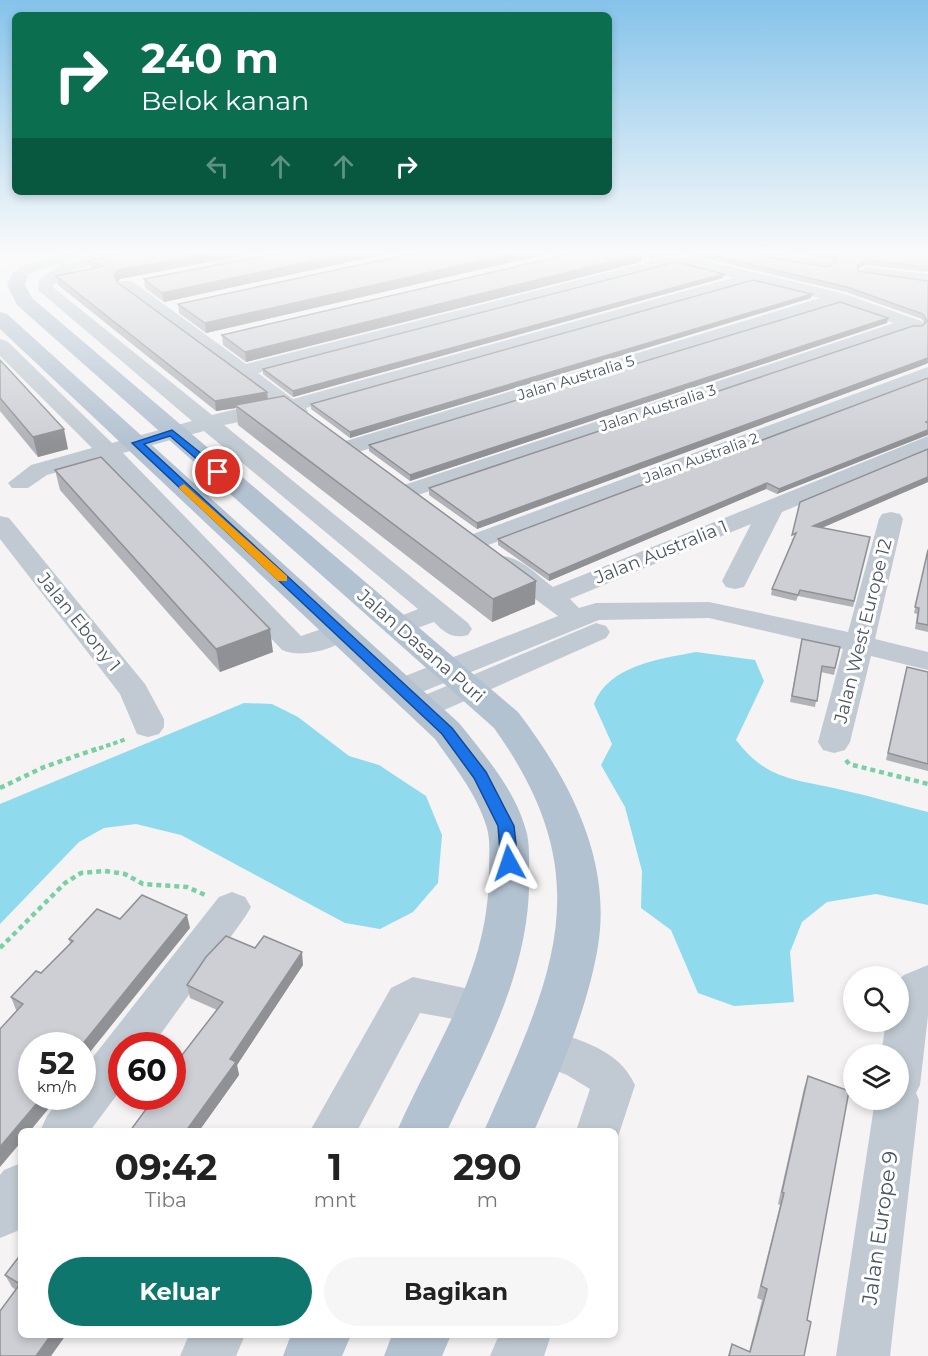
<!DOCTYPE html>
<html lang="id">
<head>
<meta charset="utf-8">
<style>
	body { margin:0; font-family:Montserrat,sans-serif; background:#f6f6f6; color:#222; height:100vh; display:flex; flex-direction:column; font-size:22px; white-space:nowrap }
	* { box-sizing:border-box; margin:0 }
	p { font-size:20px; color:#767676 }
	.icon { flex:none; width:33px; height:33px; fill:none; stroke:currentColor; stroke-width:2; stroke-linecap:round; stroke-linejoin:round }
	.map { position:relative; flex:1; overflow:hidden }
	.details { position:absolute; left:18px; top:1128px; width:600px; height:210px; display:flex; flex-direction:column; background:#fff; border-radius:9px; box-shadow:0 3px 9px #0003 }
	.details>* { flex:none }
	.top-card { position:absolute; left:12px; top:12px; width:600px; height:183px; border-radius:9px; box-shadow:0 3px 9px #0003; background:#0b6e4f; color:#fff; overflow:hidden }
	.buttons { position:absolute; left:843px; top:966px; display:grid; gap:12px }
	.buttons a { display:grid; place-items:center; width:66px; height:66px; border-radius:50%; background:#fff; box-shadow:0 3px 9px #0003; font-size:30px }
	.speed { position:absolute; left:18px; top:1032px; display:flex; gap:12px; font-size:30px; font-weight:700; text-align:center }
	.speed>* { display:grid; place-content:center; width:78px; height:78px; border-radius:50%; background:#fff; box-shadow:0 3px 9px #0003; line-height:1 }
	.speed small { font-size:15px; font-weight:400 }
	.speed .limit { border:9px solid #d22; background:#fff; color:#111 }
	.pin { position:absolute; display:grid; place-items:center; width:51px; height:51px; color:#fff; margin:-26px; border:3px solid #fff; border-radius:50%; box-shadow:0 2px 6px #0007 }
	.me { position:absolute; width:66px; margin:-33px; rotate:355deg; stroke-linejoin:round; filter:drop-shadow(0 0 4px #0008) }
	.turn { display:flex; align-items:center; gap:21px; height:126px; padding:0 30px; font-size:27px }
	.turn .icon { width:78px; height:78px; stroke-width:2.5 }
	.turn b { display:block; font-size:42px; line-height:51px }
	.lanes { display:flex; align-items:center; height:57px; padding:0 30px; background:#0003; justify-content:center; gap:30px; direction:ltr }
	.lanes .off { opacity:.35 }
	.eta { display:flex; justify-content:space-evenly; align-items:center; height:102px; text-align:center }
	.eta b { font-size:36px; font-weight:700; line-height:42px }
	.primary-button { display:flex; gap:12px; margin-top:auto; padding:12px 30px }
	.primary-button a { flex:1; height:69px; border-radius:36px; background:#0f766e; color:#fff; font-size:24px; font-weight:700; line-height:69px; text-align:center }
	.primary-button a+a { background:#f6f6f6; color:#222 }
	.map>svg:first-child { display:block }
</style>
</head>
<body>
<div class="map">
<svg width="928" height="1356" viewBox="0 0 928 1356">
	<rect width="100%" height="100%" fill="#f5f3f3"/>
	<g fill="#90daee">
		<path d="M696,652L755,660L764,681L736,740C767,781 796,779 842,790C871,796 899,805 928,812V905L876,894L827,902L802,922L790,952L794,1002L734,1006L698,993L671,930L641,908L642,871L625,807L601,765L612,744L594,704C609,665 660,659 696,652Z"/>
		<polygon points="244,703 272,704 298,717 349,756 379,765 426,796 442,835 438,883 413,912 380,929 345,923 181,835 136,824 104,828 79,842 0,924 0,804"/>
	</g>
	<g fill="none" stroke-linecap="round" stroke-linejoin="round">
		<polyline stroke="#7ad0a6" stroke-width="4" stroke-dasharray="4.5 3" stroke-linecap="butt" points="92,751 126,739"/>
		<g stroke="#7ad0a6" stroke-width="4.5" stroke-dasharray="5 4" stroke-linecap="butt">
			<polyline points="846,760 849,764 928,784"/>
			<polyline points="0,788 44,767 96,749"/>
			<polyline points="0,948 65,883 81,873 105,871 125,874 143,884 187,887 205,895"/>
		</g>
		<g fill="#c1cad2" fill-rule="evenodd">
			<polygon points="61,254 75,254 77,256 74,259 25,275 17,270 19,267"/>
			<path d="M99,254H123L120,257L72,271L53,285L54,288L212,415L244,407L274,404L120,289L118,285L120,281H132L246,364L657,260L653,256L655,254H678L845,294L921,321L924,325L921,329H911L406,499L398,497L394,492L398,487L894,323L839,304L355,453H339L336,448L339,443L820,298L752,282L306,408L308,412L305,416L298,418L286,413L224,425L468,623L472,629L468,635C452,639 445,633 434,622L398,635L388,633L384,627L388,621L418,609L204,431L123,453L301,636L339,623L349,626L353,632C341,649 301,659 282,650L103,459L47,475L28,488H12L8,483L31,465L92,448L0,356V339L7,341L112,443L192,421L38,290L39,280L60,265ZM676,264L732,278L293,399L258,373Z"/>
			<polygon points="225,254 246,254 228,263 223,270 211,270 209,267 216,257"/>
			<polygon points="776,254 827,260 835,265 827,270 768,261 766,258 768,255"/>
			<polygon points="865,267 928,274 928,284 859,275 857,272"/>
			<polygon points="928,367 928,380 483,547 474,550 465,547 461,542 465,537"/>
			<path d="M928,436V451L782,512L744,587L735,589L726,587L722,581L751,524L570,599L579,608L596,603L709,602L848,632L879,519L882,514L891,512L900,514L903,519L875,639L928,652V670L871,656L850,742L845,750L834,753L823,750L818,742L843,649L709,618L599,620L412,696L401,698L390,696L386,689L390,682L558,616L495,569L491,563L495,557C517,552 536,575 553,587Z"/>
			<polygon points="0,516 9,518 145,684 164,719 164,727 159,734 148,737 137,734 120,694 0,539"/>
			<polygon points="596,623 606,626 610,632 606,638 433,715 422,718 411,715 406,708 411,701"/>
			<polygon points="232,892 245,897 251,907 245,917 152,1046 122,1046 122,1088 90,1131 40,1131 47,1116 62,1096 82,1096 82,1071 219,897"/>
			<polygon points="928,965 928,1016 920,1085 916,1093 919,1100 890,1356 836,1356 875,1100 898,1100 898,1054 881,1054 886,1022 898,1022 898,980 904,975"/>
			<polygon points="413,977 497,995 503,1007 497,1019 482,1024 420,1013 357,1131 310,1131 391,988"/>
			<path d="M545,1028C580,1041 618,1048 635,1085L615,1146V1131H576L590,1089L567,1075L530,1060L524,1047L530,1034Z"/>
			<polygon points="21,1163 21,1226 17,1231 0,1238 0,1175 4,1170"/>
			<polygon points="189,1335 245,1335 236,1356 180,1356"/>
			<polygon points="499,1335 551,1335 544,1356 490,1356"/>
		</g>
		<g fill="#b3c2d1" fill-rule="evenodd">
			<path d="M19,271L28,276L25,285L32,298L518,712C569,779 612,859 598,946C588,1008 559,1074 534,1131H484C552,977 603,880 494,728L17,305L7,285L13,272Z"/>
			<path d="M0,312L7,314L459,723C484,754 514,789 525,827C530,841 529,858 529,872C532,966 486,1048 447,1131H397C436,1042 489,972 489,871C489,856 491,839 486,825C476,793 454,766 435,739L0,329Z"/>
			<polygon points="291,1335 351,1335 342,1356 283,1356"/>
			<polygon points="392,1335 451,1335 442,1356 384,1356"/>
		</g>
	</g>
	<g fill="#b0b2b7">
		<polygon points="115,254 249,254 120,279 117,282 267,392 268,399 535,604 492,622 238,425 236,408 216,411 58,285 56,276 91,269 89,261"/>
		<polygon points="275,254 386,254 164,302 145,288 144,279"/>
		<polygon points="410,254 547,254 206,333 179,313 178,304"/>
		<polygon points="686,254 767,254 767,257 828,267 834,263 827,258 792,254 928,254 928,272 865,265 858,269 858,271 928,281 928,363 477,529 429,495 429,488 922,326 924,324 922,319 846,292"/>
		<polygon points="641,262 246,362 223,345 222,335"/>
		<polygon points="723,278 293,397 263,374 263,369"/>
		<polygon points="811,298 350,438 311,409 311,404"/>
		<polygon points="888,318 887,323 410,481 369,451 369,445"/>
		<polygon points="0,360 68,449 38,457 0,411"/>
		<polygon points="928,378 777,494 766,489 549,581 498,545 498,539"/>
		<polygon points="928,449 928,482 822,528 870,537 853,607 798,596 796,601 771,595 772,589 793,540 791,540"/>
		<polygon points="55,470 273,652 220,672 60,490"/>
		<polygon points="928,548 928,632 915,629 917,614 914,613"/>
		<polygon points="802,639 840,647 834,675 821,672 815,707 790,702"/>
		<polygon points="907,667 928,672 928,771 886,760"/>
		<polygon points="120,919 190,928 17,1011 16,1010 11,997 41,973 70,943 69,939"/>
		<polygon points="255,948 303,965 237,1065 239,1075 199,1131 130,1131 145,1111 144,1106 217,1010 190,998 187,985"/>
		<polygon points="808,1076 807,1320 804,1356 728,1356 732,1344 749,1352 762,1300 757,1298 780,1205 778,1204 804,1088"/>
		<polygon points="21,1254 21,1335 16,1290 12,1287 5,1275"/>
	</g>
	<g fill="#909195">
		<polygon points="205,254 249,254 120,279 116,284 114,275 118,270"/>
		<polygon points="346,254 386,254 164,302 162,293"/>
		<polygon points="511,254 547,254 206,333 205,323"/>
		<polygon points="642,254 641,262 246,362 245,352"/>
		<polygon points="653,254 653,259 649,260 649,255"/>
		<polygon points="866,260 865,265 856,270 857,265"/>
		<polygon points="724,274 723,278 293,397 293,391"/>
		<polygon points="812,294 811,298 350,438 350,432"/>
		<polygon points="888,318 887,323 410,481 410,475"/>
		<polygon points="928,358 928,363 921,366 477,529 477,523"/>
		<polygon points="267,392 268,402 235,405 236,408 216,411 215,401"/>
		<polygon points="64,429 68,449 38,457 33,437"/>
		<polygon points="928,430 928,435 777,494 779,489"/>
		<polygon points="928,477 928,482 812,532 813,526"/>
		<polygon points="767,483 766,489 549,581 549,575"/>
		<polygon points="536,581 535,604 492,622 493,599"/>
		<polygon points="270,629 273,652 220,672 216,649"/>
		<polygon points="187,915 190,928 82,1062 82,1046 81,1046"/>
		<polygon points="302,952 303,965 237,1065 239,1075 199,1131 186,1131 230,1059"/>
		<polygon points="43,1096 59,1096 30,1131 21,1131 21,1142 0,1167 0,1147"/>
		<polygon points="51,1335 66,1335 51,1356 36,1356"/>
	</g>
	<g fill="#cdcfd5" stroke="#909195" stroke-width="1.5">
		<polygon points="115,254 205,254 118,270 114,275 117,282 267,392 215,401 56,276 104,266 89,261"/>
		<polygon points="275,254 346,254 162,293 144,279"/>
		<polygon points="410,254 511,254 205,323 178,304"/>
		<polygon points="570,254 641,254 245,352 222,335"/>
		<polygon points="707,254 767,254 767,257 828,267 838,261 829,254 928,254 928,267 866,260 857,265 858,271 928,281 928,358 477,523 429,488 913,326 922,326 927,321 923,314 847,287"/>
		<polygon points="676,262 724,274 293,391 263,369"/>
		<polygon points="753,280 812,294 350,432 311,404"/>
		<polygon points="840,302 888,318 410,475 369,445"/>
		<polygon points="0,360 64,429 33,437 0,398"/>
		<polygon points="928,378 928,421 926,422 928,423 928,430 779,489 767,483 549,575 498,539"/>
		<polygon points="284,396 536,581 493,599 235,405"/>
		<polygon points="928,449 928,477 813,526 870,537 854,601 800,590 798,595 772,589 796,533 792,535 800,502"/>
		<polygon points="101,457 270,629 216,649 55,470"/>
		<polygon points="928,550 928,625 917,623 919,608 915,607"/>
		<polygon points="802,639 840,647 835,668 822,666 817,701 792,696"/>
		<polygon points="907,667 928,672 928,764 888,753"/>
		<polygon points="142,895 187,915 81,1046 32,1046 32,1096 43,1096 0,1147 0,1029 23,1004 11,997 36,971 41,973 73,941 69,939 97,909 120,919"/>
		<polygon points="226,936 255,948 264,936 302,952 230,1059 236,1062 186,1131 130,1131 147,1108 144,1106 151,1096 172,1096 172,1068 223,1002 187,985 206,957"/>
		<polygon points="808,1076 849,1091 807,1320 811,1322 804,1356 729,1356 732,1344 750,1352 767,1289 761,1286 784,1193 782,1192"/>
		<polygon points="21,1254 21,1335 51,1335 36,1356 0,1356 0,1311 20,1284 5,1275"/>
	</g>
	<linearGradient id="sky" x2="0" y2="1"><stop stop-color="#85c3ea"/><stop offset="0.57" stop-color="#fafafa"/><stop offset="1" stop-color="#fafafa" stop-opacity="0"/></linearGradient>
	<rect width="928" height="443" fill="url(#sky)"/>
	<polygon fill="#1a73e8" stroke="#114b97" stroke-width="1.5" points="172,430 222,470 222,475 215,475 170,436 144,444 452,728 486,772 514,826 518,863 515,867 504,867 501,863 498,826 474,778 442,734 132,443"/>
	<polygon fill="#f59e0b" points="184,484 287,576 287,581 278,581 180,489 179,487"/>
	<g text-anchor="middle" stroke-width="6" stroke-linejoin="round" paint-order="stroke">
		<g font-size="15" fill="#4a5661" stroke="#fff">
			<text transform="translate(576 378) rotate(-17)" y="5">Jalan Australia 5</text>
			<text transform="translate(658 408) rotate(-18)" y="5">Jalan Australia 3</text>
			<text transform="translate(701 458) rotate(-20)" y="5">Jalan Australia 2</text>
		</g>
		<g font-size="18" fill="#4a5661" stroke="#fff">
			<text transform="translate(661 552) rotate(-22)" y="6">Jalan Australia 1</text>
			<text transform="translate(79 622) rotate(51)" y="6">Jalan Ebony 1</text>
			<text transform="translate(863 631) rotate(-76)" y="6">Jalan West Europe 12</text>
			<text transform="translate(421 646) rotate(41)" y="6">Jalan Dasana Puri</text>
		</g>
		<g font-size="21" fill="#4a5661" stroke="#fff">
			<text transform="translate(880 1228) rotate(-82)" y="7">Jalan Europe 9</text>
		</g>
	</g>
</svg>
<div class="buttons">
<a><svg class="icon" aria-label="search" viewBox="0 0 24 24"><circle cx="10" cy="10" r="6"/><path d="M15 15l6 6"/></svg></a>
<a><svg class="icon" aria-label="layers" viewBox="0 0 24 24"><path d="M12 4l9 5-9 5-9-5zM3 14l9 5 9-5"/></svg></a>
</div>
<div class="speed"><div>52<small>km/h</small></div><div class="limit">60</div></div>
<div class="pin" style="left:218px;top:472px;background:#d93025"><svg class="icon" aria-label="arrive" viewBox="0 0 24 24"><path d="M6 21V4h12l-3 4 3 4H6"/></svg></div>
<svg class="me" style="left:509px;top:863px" viewBox="-20 -20 40 40"><path d="M0-17L14 15 0 8-14 15z" fill="#1a73e8" stroke="#fff" stroke-width="4"/></svg>
<div class="top-card">
<div class="turn"><svg class="icon" aria-label="right" viewBox="0 0 24 24"><path d="M7 20v-9h11M14 6l5 5-5 5"/></svg><div><b>240 m</b>Belok kanan</div></div>
<div class="lanes"><svg class="icon off" aria-label="left" viewBox="0 0 24 24"><path d="M17 20v-9H6M10 6l-5 5 5 5"/></svg><svg class="icon off" aria-label="ahead" viewBox="0 0 24 24"><path d="M12 20V5M6 11l6-6 6 6"/></svg><svg class="icon off" aria-label="ahead" viewBox="0 0 24 24"><path d="M12 20V5M6 11l6-6 6 6"/></svg><svg class="icon" aria-label="right" viewBox="0 0 24 24"><path d="M7 20v-9h11M14 6l5 5-5 5"/></svg></div>
</div>
<section class="details">
<div class="eta">
<div><b>09:42</b><p>Tiba</p></div>
<div><b>1</b><p>mnt</p></div>
<div><b>290</b><p>m</p></div>
</div>
<div class="primary-button"><a>Keluar</a><a>Bagikan</a></div>
</section>
</div>
</body>
</html>
